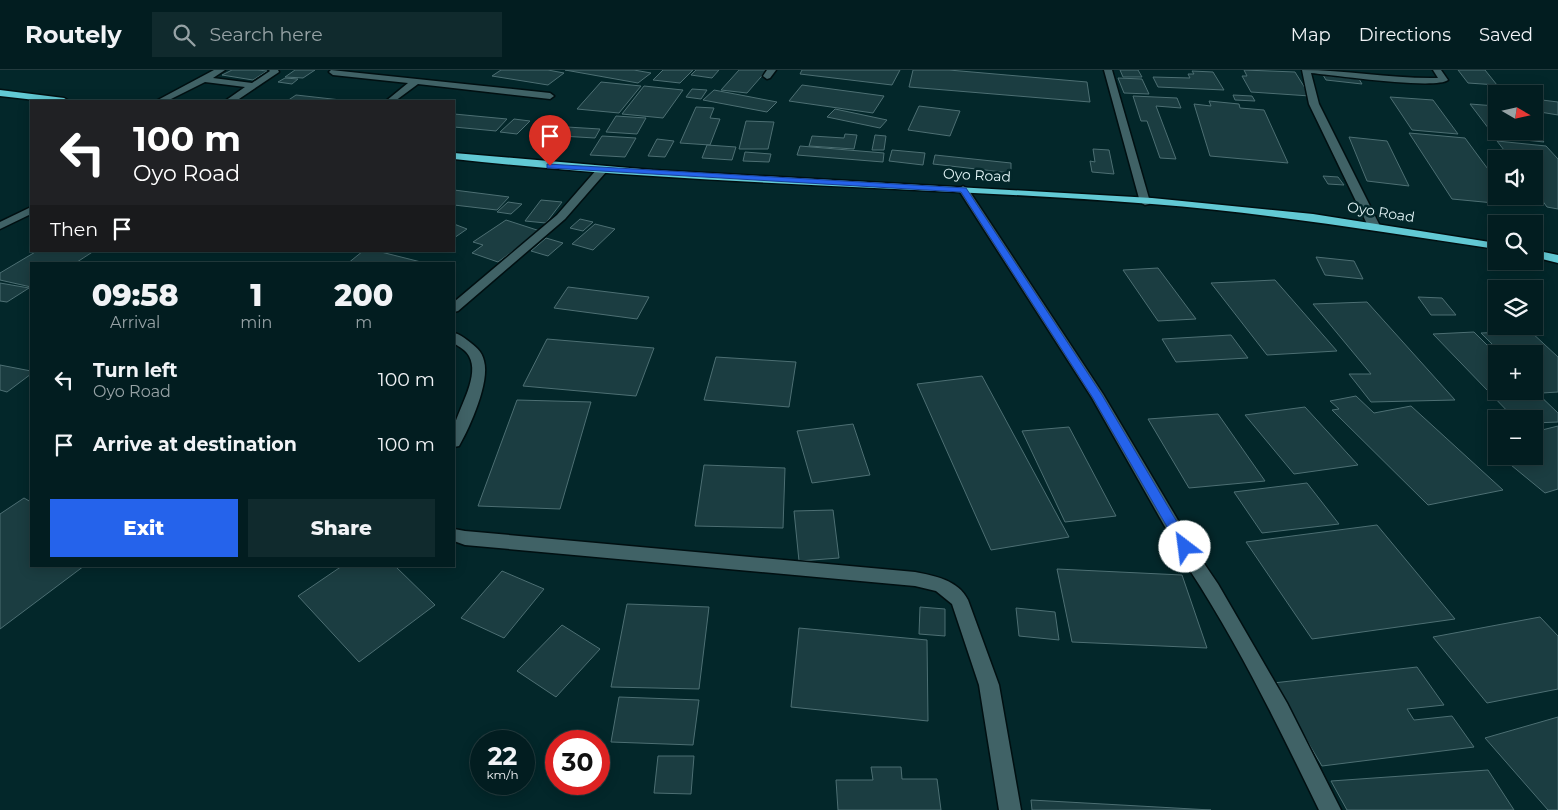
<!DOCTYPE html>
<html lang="en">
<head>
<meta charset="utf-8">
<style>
	body { margin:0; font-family:Montserrat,sans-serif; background:#102a2d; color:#f1f3f6; height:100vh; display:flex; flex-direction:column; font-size:19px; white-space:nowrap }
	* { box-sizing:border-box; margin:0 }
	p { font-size:16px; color:#96a2a5 }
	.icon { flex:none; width:28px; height:28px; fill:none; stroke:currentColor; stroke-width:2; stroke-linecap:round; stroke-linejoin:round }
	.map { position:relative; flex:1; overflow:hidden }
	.panel { position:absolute; left:30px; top:192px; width:425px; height:305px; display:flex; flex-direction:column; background:#021d20; border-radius:0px; box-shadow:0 2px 12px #0003,0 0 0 1px #233b3e }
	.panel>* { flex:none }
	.top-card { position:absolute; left:30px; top:30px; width:425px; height:152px; border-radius:0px; box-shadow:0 2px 12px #0003,0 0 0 1px #233b3e; background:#202124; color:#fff; overflow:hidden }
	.needle { width:32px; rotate:99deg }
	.fabs { position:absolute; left:1488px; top:15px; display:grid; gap:10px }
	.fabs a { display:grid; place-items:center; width:55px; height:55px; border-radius:0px; background:#021d20; box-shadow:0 2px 12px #0003,0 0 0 1px #233b3e; font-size:25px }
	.speed { position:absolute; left:470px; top:660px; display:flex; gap:10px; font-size:25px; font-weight:700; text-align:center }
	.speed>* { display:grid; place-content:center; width:65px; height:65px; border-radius:50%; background:#021d20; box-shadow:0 2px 12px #0003,0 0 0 1px #233b3e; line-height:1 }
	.speed small { font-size:12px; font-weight:400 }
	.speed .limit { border:8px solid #d22; background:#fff; color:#111 }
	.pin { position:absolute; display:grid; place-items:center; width:42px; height:42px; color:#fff; margin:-51px -21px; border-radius:50% 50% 50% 0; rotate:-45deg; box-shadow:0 0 5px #0007 }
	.pin .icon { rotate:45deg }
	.me { position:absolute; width:55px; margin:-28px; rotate:330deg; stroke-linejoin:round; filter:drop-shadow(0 0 4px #0008) }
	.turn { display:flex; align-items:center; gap:18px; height:105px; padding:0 20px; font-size:22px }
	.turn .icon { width:65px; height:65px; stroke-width:2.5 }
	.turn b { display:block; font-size:35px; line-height:42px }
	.then { display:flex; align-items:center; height:48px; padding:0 20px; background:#0003; gap:10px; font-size:19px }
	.eta { display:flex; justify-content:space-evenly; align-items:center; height:85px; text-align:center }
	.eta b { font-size:30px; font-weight:800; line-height:35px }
	.cta { display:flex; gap:10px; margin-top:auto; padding:10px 20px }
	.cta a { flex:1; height:58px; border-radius:0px; background:#2563eb; color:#fff; font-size:20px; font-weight:800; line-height:58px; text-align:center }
	.cta a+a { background:#102a2d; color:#f1f3f6 }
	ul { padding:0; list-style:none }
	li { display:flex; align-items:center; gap:15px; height:65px; padding:0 20px }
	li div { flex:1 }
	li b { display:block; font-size:19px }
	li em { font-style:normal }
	header { display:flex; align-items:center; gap:30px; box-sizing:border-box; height:70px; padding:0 25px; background:#021d20; border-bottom:1px solid #233b3e }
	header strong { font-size:24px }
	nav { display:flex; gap:28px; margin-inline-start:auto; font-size:18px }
	.search { width:350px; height:45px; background:#102a2d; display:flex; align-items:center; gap:12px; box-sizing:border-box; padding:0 18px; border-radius:0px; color:#96a2a5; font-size:19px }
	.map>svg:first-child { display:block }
</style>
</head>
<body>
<header>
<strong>Routely</strong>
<div class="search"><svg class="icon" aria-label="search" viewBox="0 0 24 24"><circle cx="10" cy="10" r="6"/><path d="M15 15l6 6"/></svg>Search here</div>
<nav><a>Map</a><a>Directions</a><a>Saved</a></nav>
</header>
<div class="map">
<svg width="1558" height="740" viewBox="0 0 1558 740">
	<rect width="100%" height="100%" fill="#03272a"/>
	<g fill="#1b3d41" stroke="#4d6f73">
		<polygon points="232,0 258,0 267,1 253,10 222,5"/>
		<polygon points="295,0 315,0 303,8 285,7"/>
		<polygon points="501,0 548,0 564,3 548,15 492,6"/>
		<polygon points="565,0 634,0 651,3 638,13"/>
		<polygon points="663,0 693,0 680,13 653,10"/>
		<polygon points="696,0 719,0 712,8 691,5"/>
		<polygon points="739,0 767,0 747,23 721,20"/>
		<polygon points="802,0 900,0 892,15 800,4"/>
		<polygon points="913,0 949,0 1087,12 1090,32 909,17"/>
		<polygon points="1120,0 1138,0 1142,7 1123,7"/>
		<polygon points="1244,0 1295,2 1310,26 1251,22 1242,6 1247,6"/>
		<polygon points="1458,0 1485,0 1497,15 1468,13"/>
		<polygon points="1192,1 1213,2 1224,20 1158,17 1153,7 1190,8 1188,4 1194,4"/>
		<polygon points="1323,5 1359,9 1362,14 1326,10"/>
		<polygon points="285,8 298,9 292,14 278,12"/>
		<polygon points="1118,8 1142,9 1149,24 1124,23"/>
		<polygon points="601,12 641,16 619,43 577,39"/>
		<polygon points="802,15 884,26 873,43 789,31"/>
		<polygon points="644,16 683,20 663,48 622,44"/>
		<polygon points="692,19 707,20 701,29 686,27"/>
		<polygon points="714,20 777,32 767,42 703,30"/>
		<polygon points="296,25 341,30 339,31 287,31"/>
		<polygon points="1233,25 1252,26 1255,31 1235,30"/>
		<polygon points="1133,26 1177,28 1181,38 1156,36 1176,89 1160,88 1147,51 1141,51"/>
		<polygon points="1390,27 1433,30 1458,64 1412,60"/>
		<polygon points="1534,29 1558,32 1558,45 1534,41"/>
		<polygon points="1209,31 1239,34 1240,38 1264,40 1288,93 1210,86 1194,34 1211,36"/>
		<polygon points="1470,34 1496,36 1496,61 1534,61 1534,60 1544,72 1495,67"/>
		<polygon points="919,36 960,41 950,66 908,60"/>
		<polygon points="696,37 714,38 710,48 720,49 710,75 680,73"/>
		<polygon points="835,39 887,50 880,58 827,47"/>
		<polygon points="454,44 507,49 496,61 454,57"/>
		<polygon points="616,46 646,48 637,64 606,62"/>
		<polygon points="514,49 530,51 517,64 500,62"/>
		<polygon points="746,51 774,52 768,79 739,79"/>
		<polygon points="542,56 556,57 547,66 533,65"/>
		<polygon points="567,57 600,59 595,68 561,66"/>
		<polygon points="1409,63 1465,68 1496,110 1496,126 1508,126 1515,135 1452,129"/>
		<polygon points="845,64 857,65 854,79 809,76 812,66 844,68"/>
		<polygon points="875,65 886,66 884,80 872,80"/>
		<polygon points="602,66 636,68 625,87 590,85"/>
		<polygon points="1349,67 1387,71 1409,116 1367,111"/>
		<polygon points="657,69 674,71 665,87 648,86"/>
		<polygon points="1497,71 1546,76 1558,89 1558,139 1547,137 1534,119 1534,89 1511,89"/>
		<polygon points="707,75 736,77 732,90 702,88"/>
		<polygon points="800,76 884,83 883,92 797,85"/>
		<polygon points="1093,79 1109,80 1114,104 1092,102 1090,91 1095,92"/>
		<polygon points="892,80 925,83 923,95 889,91"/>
		<polygon points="745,82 771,84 769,92 743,91"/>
		<polygon points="935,85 1011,93 1011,103 933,94"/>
		<polygon points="1323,106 1338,107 1344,115 1328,114"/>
		<polygon points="454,120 509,127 497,140 454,135"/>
		<polygon points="541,130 562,132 546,153 525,151"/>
		<polygon points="508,132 522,134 511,144 497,142"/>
		<polygon points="580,149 593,152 583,161 570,158"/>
		<polygon points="506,150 540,161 498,192 472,183 483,175 473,172"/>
		<polygon points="454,154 467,159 454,168"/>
		<polygon points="595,154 615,159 593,180 572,174"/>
		<polygon points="546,168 563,173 548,186 531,181"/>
		<polygon points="37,181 94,181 74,194 31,194 31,217 0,210 0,203"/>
		<polygon points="363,181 377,181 429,194 347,194"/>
		<polygon points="1316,187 1354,191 1363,209 1325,205"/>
		<polygon points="1158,198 1196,249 1158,251 1123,200"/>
		<polygon points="1275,210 1337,281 1267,285 1211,213"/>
		<polygon points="0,213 29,218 7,232 0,231"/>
		<polygon points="568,217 649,227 637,249 554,238"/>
		<polygon points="1418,227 1442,228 1456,245 1431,245"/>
		<polygon points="1367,232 1455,330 1371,332 1349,304 1371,304 1313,234"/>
		<polygon points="1530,261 1558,287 1558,322 1542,323 1534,314 1534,284 1502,284 1481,263"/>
		<polygon points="1474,262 1496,284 1496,321 1534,320 1558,343 1558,352 1534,353 1534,349 1515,349 1433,264"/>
		<polygon points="1231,265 1248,288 1176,292 1162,269"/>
		<polygon points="547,269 654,278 636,326 523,316"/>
		<polygon points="716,287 796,292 789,337 704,330"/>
		<polygon points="0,295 31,301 31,304 7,322 0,320"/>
		<polygon points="982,306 1069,467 991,480 917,314"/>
		<polygon points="1356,326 1374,343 1411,336 1503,420 1428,435 1332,340 1339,339 1330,331"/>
		<polygon points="517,330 591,332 560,439 478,436"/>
		<polygon points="1305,337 1358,395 1294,404 1245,345"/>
		<polygon points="1218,344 1265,411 1189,418 1148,349"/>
		<polygon points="853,354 870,405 812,413 797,361"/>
		<polygon points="1558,356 1558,419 1545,423 1500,386 1534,386 1534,362"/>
		<polygon points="1069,357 1116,446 1065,452 1022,361"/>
		<polygon points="704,395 785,398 783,458 695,456"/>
		<polygon points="1307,413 1339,454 1262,463 1234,422"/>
		<polygon points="24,428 31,432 31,496 84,496 0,559 0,444"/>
		<polygon points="833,440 839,488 799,491 794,441"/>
		<polygon points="1377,455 1455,549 1312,569 1246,472"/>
		<polygon points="342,496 395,496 435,535 359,592 298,526"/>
		<polygon points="1057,499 1182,505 1207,578 1072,572"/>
		<polygon points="502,501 544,519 504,568 461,548"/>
		<polygon points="627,534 709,537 699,619 611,617"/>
		<polygon points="920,537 945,539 945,566 919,564"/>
		<polygon points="1016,538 1055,542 1059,570 1019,566"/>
		<polygon points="1540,547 1558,566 1558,619 1487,633 1433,567"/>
		<polygon points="562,555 600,579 556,627 517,601"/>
		<polygon points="799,558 927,570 928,651 791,637"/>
		<polygon points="1417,597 1444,635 1407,639 1414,650 1452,646 1474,677 1322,696 1273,613"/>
		<polygon points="619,627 699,630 693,675 611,672"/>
		<polygon points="1558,647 1558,740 1548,740 1485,668"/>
		<polygon points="658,686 694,686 691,724 654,723"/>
		<polygon points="871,697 901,697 902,709 937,709 941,740 838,740 836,710 873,710"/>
		<polygon points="1488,700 1514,740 1347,740 1331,711"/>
		<polygon points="1031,730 1211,740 1032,740"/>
	</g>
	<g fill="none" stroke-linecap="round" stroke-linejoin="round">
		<defs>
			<g id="minor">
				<polygon points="214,0 225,0 213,8 252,13 270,1 269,0 278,0 279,2 236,31 225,31 245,17 205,12 167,31 156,31"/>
				<polygon points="331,0 550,23 554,26 550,29 418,14 395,31 386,31 408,13 333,5 329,2"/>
				<polygon points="767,0 776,0 770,8 767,9 763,6"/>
				<polygon points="1104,0 1112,0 1150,132 1149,134 1145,135 1140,132"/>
				<path d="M1302,0C1347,0 1393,9 1438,8L1433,0H1441L1448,10C1436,20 1333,5 1311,3L1319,34L1380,156L1378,158H1370L1368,156L1309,34Z"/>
				<polygon points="602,97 606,98 606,102 565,149 458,241 454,242 454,232 557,145 598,98"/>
				<path d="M963,116L968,119L1103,324L1201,489L1218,514L1287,633L1341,740H1319C1279,658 1239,575 1189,499L1092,328L958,119Z"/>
				<polygon points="31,137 31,144 0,159 0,152"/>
				<path d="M454,263C459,264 463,267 467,270C475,276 482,281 484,291C490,312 470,357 459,376L454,377C454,370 452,361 455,354C460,336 480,305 469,286C466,280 459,277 454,273Z"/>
				<path d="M454,459L465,461L915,502C935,506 958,510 968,530L999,615L1021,740H999L979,615L952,534L936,521L915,516L465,475L454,471Z"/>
			</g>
			<g id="highway">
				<polygon points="0,20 64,28 69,31 44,31 0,26"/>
				<path d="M454,83L653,100L1152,128L1313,144L1496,173V179C1382,162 1268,143 1152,134C986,121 819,117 653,106C587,102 520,96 454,89Z"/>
				<polygon points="1534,180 1558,185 1558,193 1534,187"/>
			</g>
		</defs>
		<use href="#minor" stroke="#000f11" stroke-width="3"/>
		<use href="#highway" stroke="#000f11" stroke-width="3"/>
		<use href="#minor" fill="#406266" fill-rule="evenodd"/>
		<use href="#highway" fill="#62c9d4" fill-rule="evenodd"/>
	</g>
	<polygon fill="#2563eb" stroke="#184099" points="547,94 966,118 1102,325 1190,474 1192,477 1190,481 1181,481 1093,328 961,122 550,98 547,98"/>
	<g text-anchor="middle" stroke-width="5" stroke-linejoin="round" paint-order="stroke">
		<g font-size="14" fill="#e1f3f5" stroke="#03272a">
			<text transform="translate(977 105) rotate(3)" y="5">Oyo Road</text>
			<text transform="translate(1381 142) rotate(9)" y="5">Oyo Road</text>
		</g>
	</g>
</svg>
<div class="fabs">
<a><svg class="needle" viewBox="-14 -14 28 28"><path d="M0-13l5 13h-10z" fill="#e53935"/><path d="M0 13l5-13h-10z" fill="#96a2a5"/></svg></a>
<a><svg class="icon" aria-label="sound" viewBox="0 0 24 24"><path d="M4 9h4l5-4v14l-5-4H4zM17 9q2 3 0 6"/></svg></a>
<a><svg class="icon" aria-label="search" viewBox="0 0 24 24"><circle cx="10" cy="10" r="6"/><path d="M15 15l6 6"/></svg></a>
<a><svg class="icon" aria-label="layers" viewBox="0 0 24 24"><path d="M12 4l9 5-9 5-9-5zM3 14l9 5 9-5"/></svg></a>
<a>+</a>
<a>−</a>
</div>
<div class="speed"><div>22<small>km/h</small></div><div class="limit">30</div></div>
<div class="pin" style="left:550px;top:96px;background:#d93025"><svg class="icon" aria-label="arrive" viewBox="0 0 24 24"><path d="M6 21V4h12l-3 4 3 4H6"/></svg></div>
<svg class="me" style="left:1185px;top:477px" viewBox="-20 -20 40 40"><circle r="19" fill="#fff"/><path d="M0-13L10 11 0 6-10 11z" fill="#2563eb"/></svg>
<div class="top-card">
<div class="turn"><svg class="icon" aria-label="left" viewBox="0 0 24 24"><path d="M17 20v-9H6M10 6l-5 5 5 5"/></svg><div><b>100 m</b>Oyo Road</div></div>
<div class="then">Then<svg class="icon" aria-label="arrive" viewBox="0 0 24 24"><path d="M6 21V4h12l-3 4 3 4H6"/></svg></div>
</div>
<section class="panel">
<div class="eta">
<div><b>09:58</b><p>Arrival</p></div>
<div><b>1</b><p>min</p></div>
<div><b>200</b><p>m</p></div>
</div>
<ul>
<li><svg class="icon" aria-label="left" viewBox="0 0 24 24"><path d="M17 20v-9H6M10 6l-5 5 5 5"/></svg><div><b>Turn left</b><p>Oyo Road</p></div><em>100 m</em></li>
<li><svg class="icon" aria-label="arrive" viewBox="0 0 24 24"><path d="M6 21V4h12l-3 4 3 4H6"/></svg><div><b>Arrive at destination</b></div><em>100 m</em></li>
</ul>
<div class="cta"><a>Exit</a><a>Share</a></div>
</section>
</div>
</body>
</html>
